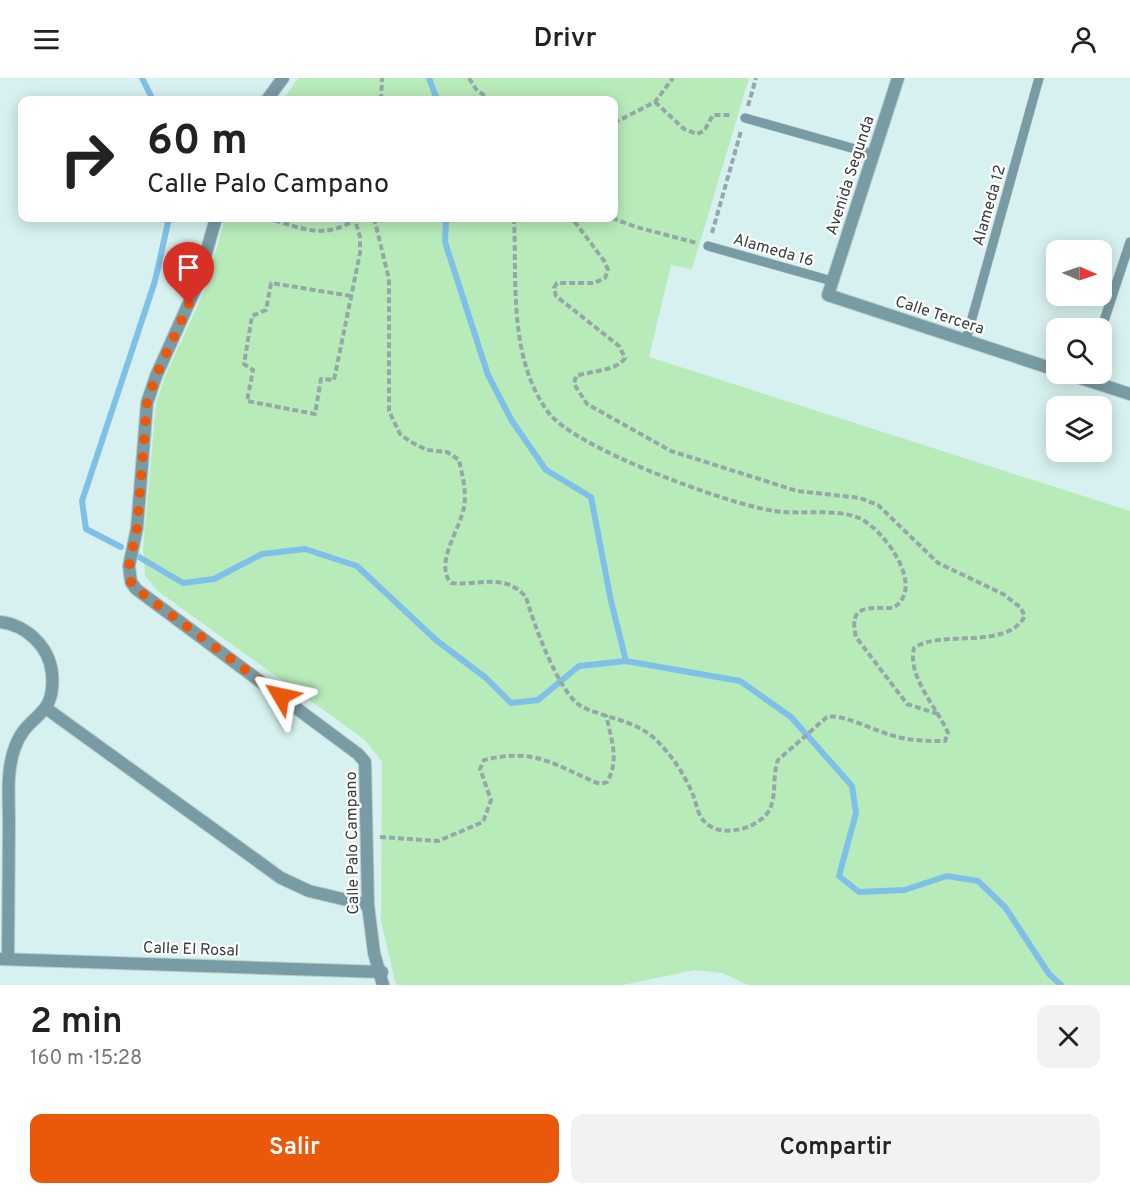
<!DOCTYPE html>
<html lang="es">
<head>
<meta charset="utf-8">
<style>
	body { margin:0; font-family:Overpass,sans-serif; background:#f2f2f2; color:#222; height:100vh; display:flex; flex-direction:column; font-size:22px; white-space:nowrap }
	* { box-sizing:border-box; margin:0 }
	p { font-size:20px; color:#767676 }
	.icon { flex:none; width:33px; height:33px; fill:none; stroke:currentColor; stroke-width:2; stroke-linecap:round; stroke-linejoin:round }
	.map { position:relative; height:907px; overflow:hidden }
	.panel { display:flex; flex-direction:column; background:#fff; flex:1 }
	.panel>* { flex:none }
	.hud { position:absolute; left:18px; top:18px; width:600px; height:126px; border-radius:12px; box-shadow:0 3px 15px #0003; background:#fff; color:#222; overflow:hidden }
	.needle { width:39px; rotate:92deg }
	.fabs { position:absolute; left:1046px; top:162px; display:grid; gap:12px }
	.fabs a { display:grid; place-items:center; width:66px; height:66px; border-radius:12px; background:#fff; box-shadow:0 3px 15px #0003; font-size:30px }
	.pin { position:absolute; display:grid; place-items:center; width:51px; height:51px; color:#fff; margin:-62px -26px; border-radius:50% 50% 50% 0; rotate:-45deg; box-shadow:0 0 6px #0007 }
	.pin .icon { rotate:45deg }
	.me { position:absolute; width:66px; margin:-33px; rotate:306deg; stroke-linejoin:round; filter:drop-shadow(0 0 4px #0008) }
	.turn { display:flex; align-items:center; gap:21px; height:126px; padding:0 30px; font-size:27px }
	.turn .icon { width:78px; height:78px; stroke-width:2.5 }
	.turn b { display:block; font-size:42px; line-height:51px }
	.round { display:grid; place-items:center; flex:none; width:63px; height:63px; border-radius:12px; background:#f2f2f2 }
	.head { display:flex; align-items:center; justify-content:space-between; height:102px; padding:0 30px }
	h1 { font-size:36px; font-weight:600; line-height:45px }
	.primary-button { display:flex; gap:12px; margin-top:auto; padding:12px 30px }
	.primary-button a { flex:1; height:69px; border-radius:12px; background:#ea580c; color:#fff; font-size:24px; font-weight:600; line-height:69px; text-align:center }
	.primary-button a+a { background:#f2f2f2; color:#222 }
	header { display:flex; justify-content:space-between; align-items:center; height:78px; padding:0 30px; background:#fff; font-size:27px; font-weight:600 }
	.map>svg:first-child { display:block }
</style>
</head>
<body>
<header><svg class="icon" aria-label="menu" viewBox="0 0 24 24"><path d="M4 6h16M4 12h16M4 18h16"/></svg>Drivr<svg class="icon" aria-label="person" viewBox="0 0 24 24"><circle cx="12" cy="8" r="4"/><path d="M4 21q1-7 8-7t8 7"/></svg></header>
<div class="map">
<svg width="1130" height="907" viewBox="0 0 1130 907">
	<rect width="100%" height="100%" fill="#d6f1ef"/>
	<polygon fill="#b8ebba" points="298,0 749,0 692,191 671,187 649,279 1130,433 1130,907 748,907 722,895 695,892 623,907 396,907 381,843 382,684 365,662 159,514 145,498 143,471 156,325 166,296 205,212 225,140 614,140 614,22 283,22"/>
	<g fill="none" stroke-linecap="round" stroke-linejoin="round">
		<g stroke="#80c0e8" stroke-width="6">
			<polyline points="142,0 153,22"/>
			<polyline points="429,0 437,22"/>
			<polyline points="446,140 445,164 488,297 512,343 546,392 591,419 611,523 626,583"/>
			<polyline points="121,469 86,451 82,423 155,203 169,140"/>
			<polyline points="139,479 183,505 214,501 262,476 305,471 357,488 436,562 486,600 511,625 538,622 579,588 626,583 740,603 791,639 852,708 856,735 839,798 859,814 904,812 947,798 978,803 1005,829 1049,896 1061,907"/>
		</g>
		<defs>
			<g id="service">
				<polyline points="745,40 873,76"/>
				<polyline points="708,168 832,203"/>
				<polyline points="1101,252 1130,164"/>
				<polyline points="966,262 1039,0"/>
			</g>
			<g id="minor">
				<polyline points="898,0 828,217 1056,292"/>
				<polyline points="267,22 283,0"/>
				<polyline points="216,140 197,207 156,298 147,325 137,450 129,488 131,504 136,511 358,676 365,684 368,827 374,875 383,907"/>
				<polyline points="1068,296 1130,316"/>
				<path d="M0,544C26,547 49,568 52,595C56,642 28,633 15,669C6,693 9,721 9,746C9,791 8,835 8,879"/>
				<polyline points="47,631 281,800 309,813 368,827"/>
				<polyline points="0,881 382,894"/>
			</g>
		</defs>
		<use href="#service" stroke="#b6cdcc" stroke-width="10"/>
		<use href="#minor" stroke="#b6cdcc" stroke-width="14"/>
		<g stroke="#94a8a7" stroke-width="4" stroke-dasharray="6 3" stroke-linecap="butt">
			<polyline points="469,0 476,11 490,22"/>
			<polyline points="381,22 382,0"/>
			<polyline points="655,24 684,51 697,56 704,53 713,37 732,37"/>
			<polyline points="748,28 756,0"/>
			<polyline points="614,45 655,24 673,0"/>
			<path d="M266,140C304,150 323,163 358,140"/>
			<path d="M374,140L389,201V333L400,356L411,364L427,372L447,374L459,382C462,396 467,414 464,429C460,452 434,485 451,505C481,508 503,494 526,519C533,544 559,616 581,628C605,641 634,641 655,661C671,676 685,697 693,717C696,724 698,737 703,742C713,754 728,754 741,751C751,749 765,741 770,731C777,715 772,698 778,682L827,639C843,635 878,655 898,659C914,663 929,663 945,663L948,655C937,629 907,599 914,570C941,551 1006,573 1025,538L1020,529L1003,516L938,485L878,427L860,420L797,413L671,373L587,326L574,306L576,298C590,293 617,293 625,280L619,268L556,218L554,210L557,205H594L605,200L608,192L605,184L572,140"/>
			<path d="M514,140C517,203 508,279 548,334C574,370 727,426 774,433C801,437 834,430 859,440C884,451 927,510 893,530C868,530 848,526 856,559L907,626L938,636"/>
			<polyline points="612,140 636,149 697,165"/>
			<polyline points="712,155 741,53"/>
			<polyline points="351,218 271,205 266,232 252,238 244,286 253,292 247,323 315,336 321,301 334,302 360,175 360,159 355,142"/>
			<path d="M380,759L438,763L483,744L491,722L480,691L484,682C537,669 555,688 600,706L607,704C620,682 611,661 606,637"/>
		</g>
		<use href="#service" stroke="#799ba3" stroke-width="9"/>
		<use href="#minor" stroke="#799ba3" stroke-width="12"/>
	</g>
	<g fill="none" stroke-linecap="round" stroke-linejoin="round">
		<polyline stroke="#ea580c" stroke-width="10" stroke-dasharray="0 18" points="189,226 156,298 147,325 137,450 129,488 131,504 136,511 281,618"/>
	</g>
	<g text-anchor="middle" stroke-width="4.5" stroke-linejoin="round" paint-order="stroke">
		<g font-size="16" fill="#343f3e" stroke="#fff">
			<text transform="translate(849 97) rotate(-72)" y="6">Avenida Segunda</text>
			<text transform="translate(988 127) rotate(-74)" y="6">Alameda 12</text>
			<text transform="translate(774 171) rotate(16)" y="6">Alameda 16</text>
			<text transform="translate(940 236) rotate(18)" y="6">Calle Tercera</text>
			<text transform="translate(351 765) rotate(-91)" y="6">Calle Palo Campano</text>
			<text transform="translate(191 870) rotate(2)" y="6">Calle El Rosal</text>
		</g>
	</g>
</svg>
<div class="fabs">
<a><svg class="needle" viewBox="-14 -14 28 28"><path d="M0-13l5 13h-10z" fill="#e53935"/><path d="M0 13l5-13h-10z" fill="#767676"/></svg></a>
<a><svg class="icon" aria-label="search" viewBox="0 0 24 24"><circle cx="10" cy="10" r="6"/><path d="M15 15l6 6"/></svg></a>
<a><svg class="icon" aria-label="layers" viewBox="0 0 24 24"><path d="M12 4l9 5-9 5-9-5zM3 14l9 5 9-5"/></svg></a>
</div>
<div class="pin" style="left:189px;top:226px;background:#d93025"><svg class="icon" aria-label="arrive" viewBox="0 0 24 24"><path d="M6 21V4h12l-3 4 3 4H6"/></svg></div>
<svg class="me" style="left:281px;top:618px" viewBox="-20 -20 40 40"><path d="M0-17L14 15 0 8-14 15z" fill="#ea580c" stroke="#fff" stroke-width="4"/></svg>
<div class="hud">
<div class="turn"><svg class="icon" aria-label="right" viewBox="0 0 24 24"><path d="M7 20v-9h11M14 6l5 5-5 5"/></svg><div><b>60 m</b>Calle Palo Campano</div></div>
</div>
</div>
<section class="panel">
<div class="head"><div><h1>2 min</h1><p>160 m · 15:28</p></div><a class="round"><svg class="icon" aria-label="close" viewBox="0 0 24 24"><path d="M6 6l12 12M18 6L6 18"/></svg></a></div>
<div class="primary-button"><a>Salir</a><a>Compartir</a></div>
</section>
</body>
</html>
